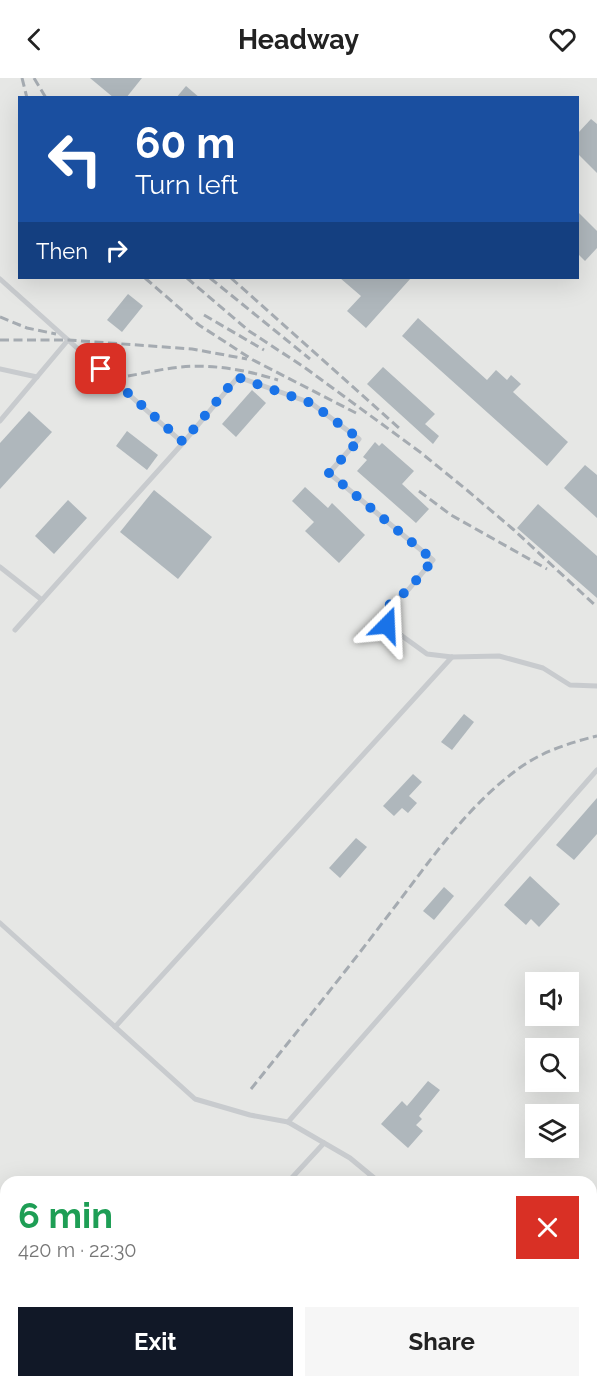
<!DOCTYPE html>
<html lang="en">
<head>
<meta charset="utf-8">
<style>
	body { margin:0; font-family:Raleway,sans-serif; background:#f6f6f6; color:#222; height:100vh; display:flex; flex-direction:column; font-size:22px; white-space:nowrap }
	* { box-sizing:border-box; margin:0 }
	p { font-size:20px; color:#767676 }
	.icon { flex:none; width:33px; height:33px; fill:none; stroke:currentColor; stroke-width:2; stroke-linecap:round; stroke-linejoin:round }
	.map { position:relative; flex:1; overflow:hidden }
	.panel { position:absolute; left:0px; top:1098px; width:597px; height:212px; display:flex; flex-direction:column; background:#fff; border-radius:18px 18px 0 0; box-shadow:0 6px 24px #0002 }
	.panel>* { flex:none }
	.guide { position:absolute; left:18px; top:18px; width:561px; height:183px; border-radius:0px; box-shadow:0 6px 24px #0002; background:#1a4fa0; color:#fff; overflow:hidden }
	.controls { position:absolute; left:525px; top:894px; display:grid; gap:12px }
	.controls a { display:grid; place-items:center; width:54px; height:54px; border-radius:0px; background:#fff; box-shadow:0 6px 24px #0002; font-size:30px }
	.pin { position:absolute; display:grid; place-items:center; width:51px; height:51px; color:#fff; margin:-26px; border-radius:12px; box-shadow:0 3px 9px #0006 }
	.me { position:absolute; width:66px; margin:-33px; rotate:21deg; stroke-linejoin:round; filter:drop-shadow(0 0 4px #0008) }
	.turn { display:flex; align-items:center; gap:21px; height:126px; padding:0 18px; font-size:27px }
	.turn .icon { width:78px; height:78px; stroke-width:2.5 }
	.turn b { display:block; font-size:42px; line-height:51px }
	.then { display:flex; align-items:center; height:57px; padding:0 18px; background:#0003; gap:12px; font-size:22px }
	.round { display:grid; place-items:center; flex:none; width:63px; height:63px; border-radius:0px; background:#f6f6f6 }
	.head { display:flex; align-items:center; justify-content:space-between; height:102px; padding:0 18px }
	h1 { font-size:36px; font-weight:700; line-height:45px; color:#1e9e55 }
	.cta { display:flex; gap:12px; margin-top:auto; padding:12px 18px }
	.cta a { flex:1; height:69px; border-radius:0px; background:#111827; color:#fff; font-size:24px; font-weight:700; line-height:69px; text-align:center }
	.cta a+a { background:#f6f6f6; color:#222 }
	header { display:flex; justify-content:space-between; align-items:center; height:78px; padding:0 18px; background:#fff; font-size:27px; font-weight:700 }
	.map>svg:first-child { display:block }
</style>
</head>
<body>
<header><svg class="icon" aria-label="back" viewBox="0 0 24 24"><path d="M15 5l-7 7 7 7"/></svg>Headway<svg class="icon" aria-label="heart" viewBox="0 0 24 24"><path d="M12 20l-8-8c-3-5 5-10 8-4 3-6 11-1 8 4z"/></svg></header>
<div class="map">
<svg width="597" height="1309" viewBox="0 0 597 1309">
	<rect width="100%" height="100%" fill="#f6f6f2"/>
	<path fill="#e6e7e5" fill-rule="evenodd" d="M0,0H597V1309H0ZM20,20H578V200H20ZM536,904H568V938H536ZM536,970H568V1004H536ZM536,1036H568V1070H536ZM6,1104H591V1304H6Z"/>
	<g fill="#afb7bc">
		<polygon points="90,0 142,0 126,20 114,20"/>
		<polygon points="186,8 200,20 176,20"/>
		<polygon points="591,41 597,46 597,95 578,76 578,55"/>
		<polygon points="578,134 597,153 597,170 585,183 578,176"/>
		<polygon points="340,200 411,200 366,250 347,233 361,218"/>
		<polygon points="128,216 143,228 122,254 107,242"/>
		<polygon points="418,240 487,302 496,292 507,302 511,297 521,306 513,314 568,364 547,388 402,258"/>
		<polygon points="383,289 435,336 425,346 439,358 433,366 367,306"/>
		<polygon points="252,312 266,325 236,359 222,346"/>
		<polygon points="29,333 52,354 0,411 0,365"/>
		<polygon points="127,353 158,377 147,392 116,368"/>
		<polygon points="375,364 379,368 382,365 414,393 402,406 429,431 416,445 357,393 367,382 363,379"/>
		<polygon points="585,387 597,397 597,440 564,410"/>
		<polygon points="305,409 328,430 332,425 365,457 339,485 305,453 314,444 292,423"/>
		<polygon points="154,412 212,459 178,501 120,454"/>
		<polygon points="68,422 87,440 54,476 35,458"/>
		<polygon points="538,426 597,478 597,520 517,450"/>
		<polygon points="464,636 474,644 452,672 441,664"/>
		<polygon points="413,696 422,704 409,718 417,725 408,735 402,730 394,738 383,728"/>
		<polygon points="597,720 597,756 574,782 556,767"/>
		<polygon points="356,760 367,769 340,800 329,790"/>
		<polygon points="530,798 560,826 539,849 531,841 526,847 504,827"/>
		<polygon points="444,809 454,818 434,842 423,833"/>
		<polygon points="428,1003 440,1012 419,1038 422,1041 416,1047 423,1053 408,1070 381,1046 402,1023 407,1028"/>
	</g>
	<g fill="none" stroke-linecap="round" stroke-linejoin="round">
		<g stroke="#c8cbce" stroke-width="5">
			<polyline points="0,201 183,365 15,552"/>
			<polyline points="0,291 37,299"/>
			<polyline points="0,343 68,262"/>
			<polyline points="183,365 238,299 311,325 359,361 329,395 433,482 409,511 388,528 387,547 427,576 452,579 499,578 543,590 570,607 597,608"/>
			<polyline points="0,489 42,522"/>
			<polyline points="0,845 195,1021 250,1037 288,1044 597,692"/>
			<polyline points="115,949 452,579"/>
			<polyline points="288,1044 350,1080 379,1104"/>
			<polyline points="288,1104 324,1065"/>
			<polyline points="591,1123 597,1120"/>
			<polyline points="591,1292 597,1297"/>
			<polyline points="102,1309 107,1304"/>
		</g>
		<g stroke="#a5abb1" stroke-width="3" stroke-dasharray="9 4.5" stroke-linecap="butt">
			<polyline points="22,0 27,20"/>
			<polyline points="34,0 46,20"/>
			<polyline points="145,200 199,247 253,282 356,335"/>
			<polyline points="187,200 249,253 304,289 420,374 468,413 514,452 597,529"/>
			<polyline points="210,200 310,281"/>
			<polyline points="231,200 399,350"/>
			<polyline points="204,237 264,272"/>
			<polyline points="0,239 27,250 56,256"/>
			<polyline points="0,262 68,262 192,271 247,281"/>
			<path d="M128,298C145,295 162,291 180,289C214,286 246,292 278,302"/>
			<polyline points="419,413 451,437 547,491"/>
			<path d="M251,1011C295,956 340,901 383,844C424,792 461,734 514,694C538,675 568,665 597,658"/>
		</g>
	</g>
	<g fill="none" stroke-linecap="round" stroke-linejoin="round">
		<polyline stroke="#1a73e8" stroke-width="10" stroke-dasharray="0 18" points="101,291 183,364 237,299 311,325 354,357 359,362 329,395 433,482 409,511 388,528 387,547"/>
	</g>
</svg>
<div class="controls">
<a><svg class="icon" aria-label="sound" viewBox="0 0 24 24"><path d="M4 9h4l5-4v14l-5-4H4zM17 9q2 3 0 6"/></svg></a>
<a><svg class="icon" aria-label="search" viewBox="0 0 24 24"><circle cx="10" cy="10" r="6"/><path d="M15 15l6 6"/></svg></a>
<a><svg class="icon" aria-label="layers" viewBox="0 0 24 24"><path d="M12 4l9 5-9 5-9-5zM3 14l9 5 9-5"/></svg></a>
</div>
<div class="pin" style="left:101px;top:291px;background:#d93025"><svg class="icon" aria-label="arrive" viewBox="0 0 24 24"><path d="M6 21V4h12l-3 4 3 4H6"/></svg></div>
<svg class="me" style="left:387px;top:547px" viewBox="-20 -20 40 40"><path d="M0-17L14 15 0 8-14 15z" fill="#1a73e8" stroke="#fff" stroke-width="4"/></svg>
<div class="guide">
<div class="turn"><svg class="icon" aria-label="left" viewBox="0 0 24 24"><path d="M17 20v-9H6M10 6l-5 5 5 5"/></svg><div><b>60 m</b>Turn left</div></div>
<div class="then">Then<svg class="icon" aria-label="right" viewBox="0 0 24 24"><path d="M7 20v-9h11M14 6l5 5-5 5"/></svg></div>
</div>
<section class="panel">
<div class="head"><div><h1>6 min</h1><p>420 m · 22:30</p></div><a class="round" style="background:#d93025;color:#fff"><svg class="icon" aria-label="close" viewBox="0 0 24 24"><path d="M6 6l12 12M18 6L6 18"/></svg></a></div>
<div class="cta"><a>Exit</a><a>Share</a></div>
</section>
</div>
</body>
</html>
